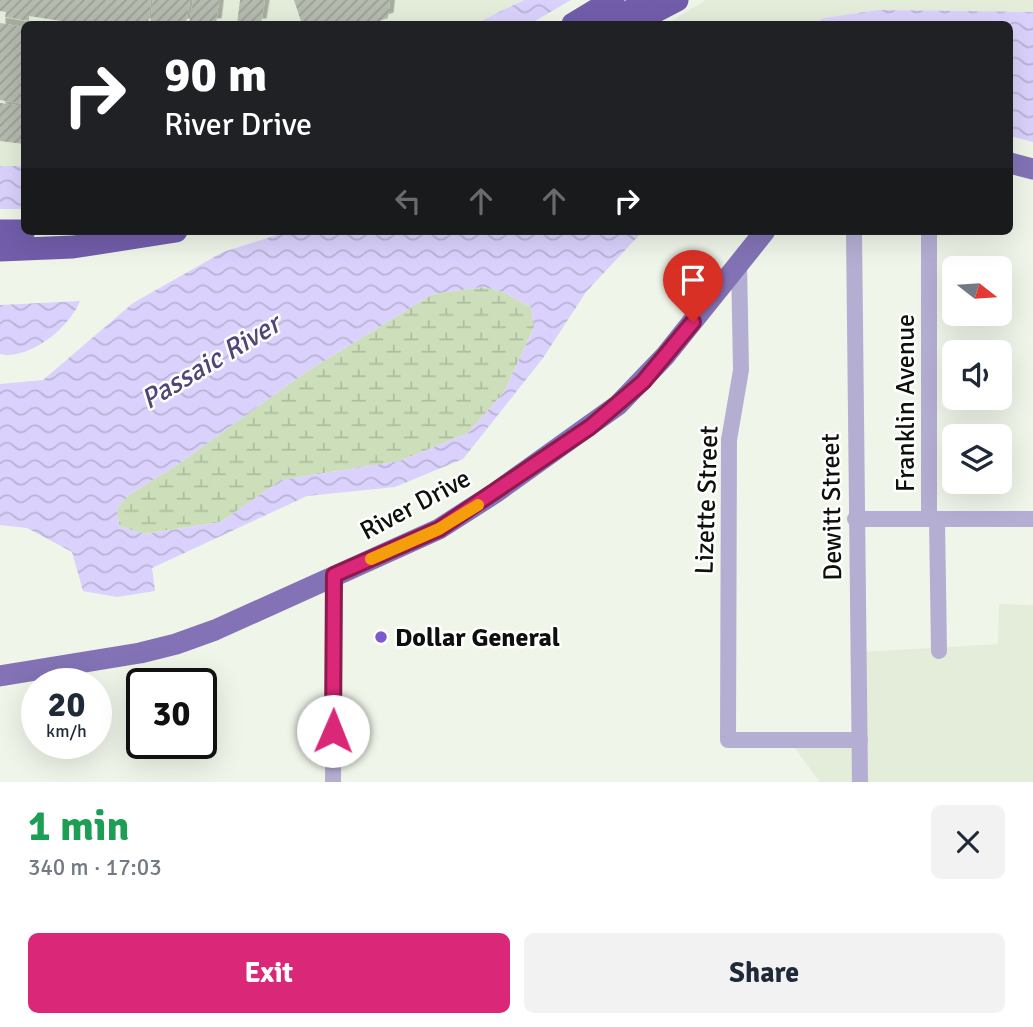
<!DOCTYPE html>
<html lang="en">
<head>
<meta charset="utf-8">
<style>
	body { margin:0; font-family:Signika,sans-serif; background:#f2f2f3; color:#1f2937; height:100vh; display:flex; flex-direction:column; font-size:26px; white-space:nowrap }
	* { box-sizing:border-box; margin:0 }
	p { font-size:23px; color:#747a83 }
	.icon { flex:none; width:38px; height:38px; fill:none; stroke:currentColor; stroke-width:2; stroke-linecap:round; stroke-linejoin:round }
	.map { position:relative; height:782px; overflow:hidden }
	.panel { display:flex; flex-direction:column; background:#fff; flex:1 }
	.panel>* { flex:none }
	.guide { position:absolute; left:21px; top:21px; width:992px; height:214px; border-radius:10px; box-shadow:0 7px 28px #0002; background:#202124; color:#fff; overflow:hidden }
	.needle { width:46px; rotate:107deg }
	.controls { position:absolute; left:942px; top:256px; display:grid; gap:14px }
	.controls a { display:grid; place-items:center; width:70px; height:70px; border-radius:10px; background:#fff; box-shadow:0 7px 28px #0002; font-size:35px }
	.speed { position:absolute; left:21px; top:668px; display:flex; gap:14px; font-size:35px; font-weight:700; text-align:center }
	.speed>* { display:grid; place-content:center; width:91px; height:91px; border-radius:50%; background:#fff; box-shadow:0 7px 28px #0002; line-height:1 }
	.speed small { font-size:18px; font-weight:400 }
	.speed .limit { border:4px solid #111; border-radius:10px; background:#fff; color:#111 }
	.pin { position:absolute; display:grid; place-items:center; width:60px; height:60px; color:#fff; margin:-72px -30px; border-radius:50% 50% 50% 0; rotate:-45deg; box-shadow:0 0 7px #0007 }
	.pin .icon { rotate:45deg }
	.me { position:absolute; width:77px; margin:-38px; rotate:1deg; stroke-linejoin:round; filter:drop-shadow(0 0 5px #0008) }
	.turn { display:flex; align-items:center; gap:24px; height:147px; padding:0 28px; font-size:32px }
	.turn .icon { width:91px; height:91px; stroke-width:2.5 }
	.turn b { display:block; font-size:49px; line-height:60px }
	.lanes { display:flex; align-items:center; height:66px; padding:0 28px; background:#0003; justify-content:center; gap:35px; direction:ltr }
	.lanes .off { opacity:.35 }
	.round { display:grid; place-items:center; flex:none; width:74px; height:74px; border-radius:10px; background:#f2f2f3 }
	.head { display:flex; align-items:center; justify-content:space-between; height:119px; padding:0 28px }
	h1 { font-size:42px; font-weight:700; line-height:52px; color:#1e9e55 }
	.action { display:flex; gap:14px; margin-top:auto; padding:14px 28px }
	.action a { flex:1; height:80px; border-radius:10px; background:#db2777; color:#fff; font-size:28px; font-weight:700; line-height:80px; text-align:center }
	.action a+a { background:#f2f2f3; color:#1f2937 }
	.map>svg:first-child { display:block }
</style>
</head>
<body>
<div class="map">
<svg width="1033" height="782" viewBox="0 0 1033 782">
	<defs>
		<pattern id="wetland-marsh" width="20" height="14" patternUnits="userSpaceOnUse" patternTransform="scale(1.75)"><rect width="20" height="14" fill="#cddeba"/><path d="M1 5h8M5 5V1M11 12h8M15 12V8" fill="none" stroke="#afbd9f"/></pattern>
		<pattern id="water-waves" width="16" height="10" patternUnits="userSpaceOnUse" patternTransform="scale(1.75)"><rect width="16" height="10" fill="#dad2fc"/><path d="M0 5q4-4 8 0t8 0" fill="none" stroke="#bab3d7"/></pattern>
		<pattern id="building-hatch" width="6" height="6" patternUnits="userSpaceOnUse" patternTransform="scale(1.75)"><rect width="6" height="6" fill="#b5bbaf"/><path d="M-1 1l2-2M0 6l6-6M5 7l2-2" fill="none" stroke="#9aa095"/></pattern>
		<filter id="shadow"><feDropShadow dx="5.5" dy="-5.5" stdDeviation="0" flood-color="#0004"/></filter>
	</defs>
	<rect width="100%" height="100%" fill="#eff5e9"/>
	<g fill="#e3edd9">
		<polygon points="0,0 524,0 475,24 24,24 24,166 0,166"/>
		<polygon points="706,0 1033,0 1033,12 878,10 824,18 813,24 667,24"/>
		<polygon points="999,604 1033,605 1033,782 820,782 794,747 862,744 864,652 998,644"/>
	</g>
	<polygon fill="url(#wetland-marsh)" points="483,287 503,292 531,307 534,327 504,392 468,433 400,461 281,480 221,522 144,534 119,526 117,508 130,494 177,465 306,372 433,294"/>
	<g fill="url(#water-waves)" fill-rule="evenodd">
		<polygon points="524,0 571,0 530,24 475,24"/>
		<polygon points="878,10 1033,12 1033,142 1010,136 1010,24 813,24 824,18"/>
		<rect x="0" y="166" width="24" height="43"/>
		<path d="M289,231H643L586,292L543,358L463,459L395,487L307,496L152,568L155,591L117,597L83,591L72,552L27,528L0,525V384L43,380L133,303L223,252ZM483,287L503,292L531,307L534,327L504,392L468,433L400,461L281,480L221,522L145,534L119,526L117,508L130,494L177,465L306,372L433,294Z"/>
		<path d="M80,301C69,328 30,360 0,354V305Z"/>
	</g>
	<g fill="url(#building-hatch)" filter="url(#shadow)">
		<polygon points="0,0 151,0 148,24 81,24 29,16 29,21 5,17 6,12 0,11"/>
		<polygon points="153,0 190,0 186,24 150,24"/>
		<polygon points="193,0 219,0 216,24 189,24"/>
		<polygon points="240,0 265,0 261,24 237,24"/>
		<polygon points="294,0 390,0 388,18 371,24 302,24"/>
		<polygon points="0,23 24,27 24,104 0,100"/>
		<polygon points="0,103 24,106 24,144 0,141"/>
	</g>
	<g fill="none" stroke-linecap="round" stroke-linejoin="round">
		<g stroke="#b5aed3" stroke-width="16">
			<polyline points="854,231 860,782"/>
			<polyline points="929,231 929,519"/>
			<polyline points="739,262 741,370 729,440 728,740 860,740"/>
			<polyline points="855,519 1033,519"/>
			<polyline points="937,519 939,651"/>
			<polyline points="333,782 334,575"/>
		</g>
		<g stroke="#8373b6" stroke-width="21">
			<polyline points="1010,163 1033,169"/>
			<polyline points="0,676 140,653 176,644 215,630 439,529 495,493 618,405 665,356 765,231"/>
		</g>
		<g stroke="#715daa" stroke-width="23">
			<polyline points="573,24 613,0"/>
			<polyline points="609,24 642,4"/>
			<polyline points="631,24 677,0"/>
			<polyline points="0,231 24,231"/>
			<polyline points="0,250 73,247 176,231"/>
		</g>
	</g>
	<g fill="none" stroke-linecap="round" stroke-linejoin="round">
		<defs>
			<polyline id="route" points="333,731 334,575 439,529 590,427 643,382 693,322"/>
		</defs>
		<use href="#route" stroke="#8e194d" stroke-width="18"/>
		<use href="#route" stroke="#db2777" stroke-width="12"/>
		<polyline stroke="#f59e0b" stroke-width="12" points="371,559 439,529 478,505"/>
	</g>
	<circle fill="#7c58d1" stroke="#fff" stroke-width="2.5" cx="381" cy="637" r="7"/>
	<g text-anchor="middle" stroke-width="5" stroke-linejoin="round" paint-order="stroke">
		<g font-size="26" fill="#0e100b" stroke="#fff">
			<text transform="translate(905 403) rotate(-90)" y="9">Franklin Avenue</text>
			<text transform="translate(706 500) rotate(-88)" y="9">Lizette Street</text>
			<text transform="translate(415 504) rotate(-28)" y="9">River Drive</text>
			<text transform="translate(831 507) rotate(-91)" y="9">Dewitt Street</text>
		</g>
		<g font-size="26" font-weight="bold" fill="#0e100b" stroke="#fff" text-anchor="start">
			<text x="395" y="646">Dollar General</text>
		</g>
		<g font-size="28" font-style="italic" fill="#514479" stroke="#fff">
			<text transform="translate(210 361) rotate(-31)" y="10">Passaic River</text>
		</g>
	</g>
</svg>
<div class="controls">
<a><svg class="needle" viewBox="-14 -14 28 28"><path d="M0-13l5 13h-10z" fill="#e53935"/><path d="M0 13l5-13h-10z" fill="#747a83"/></svg></a>
<a><svg class="icon" aria-label="sound" viewBox="0 0 24 24"><path d="M4 9h4l5-4v14l-5-4H4zM17 9q2 3 0 6"/></svg></a>
<a><svg class="icon" aria-label="layers" viewBox="0 0 24 24"><path d="M12 4l9 5-9 5-9-5zM3 14l9 5 9-5"/></svg></a>
</div>
<div class="speed"><div>20<small>km/h</small></div><div class="limit">30</div></div>
<div class="pin" style="left:693px;top:322px;background:#d93025"><svg class="icon" aria-label="arrive" viewBox="0 0 24 24"><path d="M6 21V4h12l-3 4 3 4H6"/></svg></div>
<svg class="me" style="left:333px;top:731px" viewBox="-20 -20 40 40"><circle r="19" fill="#fff"/><path d="M0-13L10 11 0 6-10 11z" fill="#db2777"/></svg>
<div class="guide">
<div class="turn"><svg class="icon" aria-label="right" viewBox="0 0 24 24"><path d="M7 20v-9h11M14 6l5 5-5 5"/></svg><div><b>90 m</b>River Drive</div></div>
<div class="lanes"><svg class="icon off" aria-label="left" viewBox="0 0 24 24"><path d="M17 20v-9H6M10 6l-5 5 5 5"/></svg><svg class="icon off" aria-label="ahead" viewBox="0 0 24 24"><path d="M12 20V5M6 11l6-6 6 6"/></svg><svg class="icon off" aria-label="ahead" viewBox="0 0 24 24"><path d="M12 20V5M6 11l6-6 6 6"/></svg><svg class="icon" aria-label="right" viewBox="0 0 24 24"><path d="M7 20v-9h11M14 6l5 5-5 5"/></svg></div>
</div>
</div>
<section class="panel">
<div class="head"><div><h1>1 min</h1><p>340 m · 17:03</p></div><a class="round"><svg class="icon" aria-label="close" viewBox="0 0 24 24"><path d="M6 6l12 12M18 6L6 18"/></svg></a></div>
<div class="action"><a>Exit</a><a>Share</a></div>
</section>
</body>
</html>
